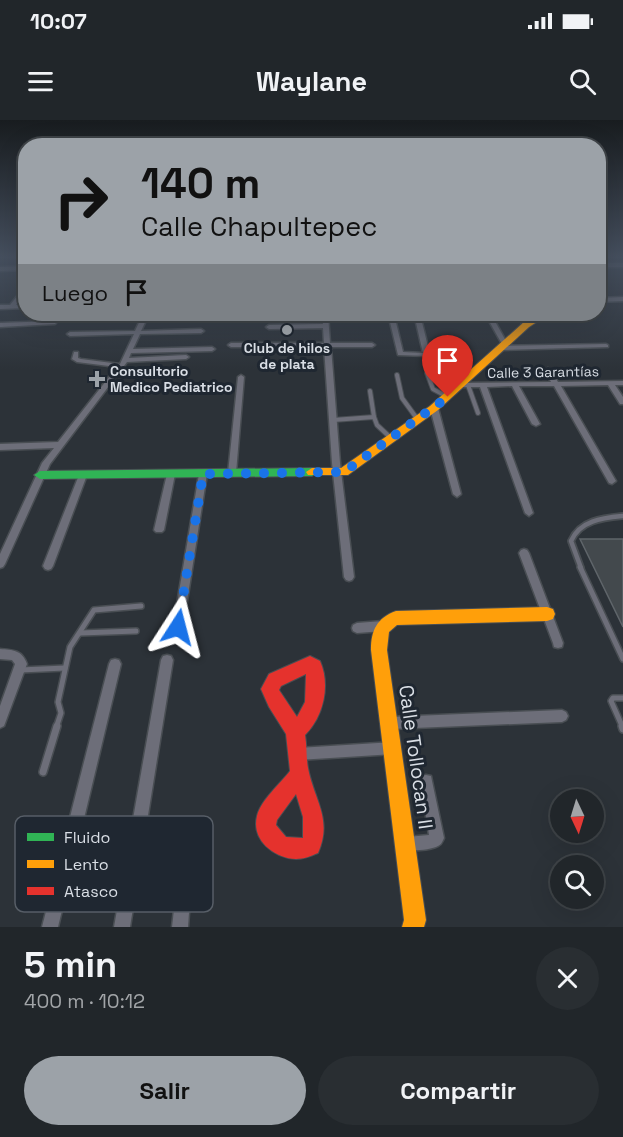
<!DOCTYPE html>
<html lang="es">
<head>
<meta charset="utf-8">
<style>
	body { margin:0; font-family:"Space Grotesk",sans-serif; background:#292e32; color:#f1f3f6; height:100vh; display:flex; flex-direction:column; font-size:22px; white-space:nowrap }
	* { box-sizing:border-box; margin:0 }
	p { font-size:20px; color:#a2a5a8 }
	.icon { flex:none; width:33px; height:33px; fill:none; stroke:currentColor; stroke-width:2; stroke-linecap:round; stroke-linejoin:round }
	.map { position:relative; height:807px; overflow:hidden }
	.panel { display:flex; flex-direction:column; background:#21262a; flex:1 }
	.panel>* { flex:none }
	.top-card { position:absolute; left:18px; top:18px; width:588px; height:183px; border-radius:24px; box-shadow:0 6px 24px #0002,0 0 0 2px #3e4347; background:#9ca2a8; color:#111; overflow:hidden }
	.needle { width:39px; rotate:176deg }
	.controls { position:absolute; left:550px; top:669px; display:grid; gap:12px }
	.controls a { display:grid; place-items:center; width:54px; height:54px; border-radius:50%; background:#21262a; box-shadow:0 6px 24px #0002,0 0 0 2px #3e4347; font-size:30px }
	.pin { position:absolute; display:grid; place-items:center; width:51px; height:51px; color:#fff; margin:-62px -26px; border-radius:50% 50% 50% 0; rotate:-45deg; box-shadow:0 0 6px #0007 }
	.pin .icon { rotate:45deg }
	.me { position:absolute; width:66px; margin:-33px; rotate:9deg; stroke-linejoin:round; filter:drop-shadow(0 0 4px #0008) }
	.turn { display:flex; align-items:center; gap:21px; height:126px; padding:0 24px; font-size:27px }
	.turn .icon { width:78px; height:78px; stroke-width:2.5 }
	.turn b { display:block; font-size:42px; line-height:51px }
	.then { display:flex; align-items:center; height:57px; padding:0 24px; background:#0003; gap:12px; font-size:22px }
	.round { display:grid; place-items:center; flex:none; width:63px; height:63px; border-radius:32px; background:#292e32 }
	.overview { display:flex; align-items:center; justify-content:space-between; height:102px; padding:0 24px }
	h1 { font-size:36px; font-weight:700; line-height:45px }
	.cta { display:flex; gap:12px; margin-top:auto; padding:12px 24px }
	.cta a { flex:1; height:69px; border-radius:36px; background:#9ca2a8; color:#111; font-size:24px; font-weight:700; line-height:69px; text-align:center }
	.cta a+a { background:#292e32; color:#f1f3f6 }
	.status { display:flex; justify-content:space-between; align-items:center; height:42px; padding:0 30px; background:#21262a; direction:ltr }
	.status svg { height:16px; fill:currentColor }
	header { display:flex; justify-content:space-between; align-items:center; height:78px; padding:0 24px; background:#21262a; font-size:27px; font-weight:700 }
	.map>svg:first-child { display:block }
</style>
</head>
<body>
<div class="status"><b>10:07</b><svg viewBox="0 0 49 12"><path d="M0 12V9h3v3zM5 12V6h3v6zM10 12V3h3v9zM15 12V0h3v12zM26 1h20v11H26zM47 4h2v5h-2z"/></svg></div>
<header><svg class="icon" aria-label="menu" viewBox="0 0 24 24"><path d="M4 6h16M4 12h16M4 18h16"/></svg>Waylane<svg class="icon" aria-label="search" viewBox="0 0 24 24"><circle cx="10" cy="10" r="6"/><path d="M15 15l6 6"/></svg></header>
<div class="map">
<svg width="623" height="807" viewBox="0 0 623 807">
	<rect width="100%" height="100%" fill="#2c3238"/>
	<polygon fill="#43494d" stroke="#5f656a" stroke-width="1.5" points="580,419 623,419 623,507"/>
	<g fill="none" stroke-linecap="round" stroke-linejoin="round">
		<defs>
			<polyline id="lane-far4" points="560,194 582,199 590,195"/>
			<g id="lane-far3">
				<polyline points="427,253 433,269 448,277"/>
				<polyline points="397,255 402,278 418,300"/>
				<polyline points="468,265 478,293"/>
				<polyline points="370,271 374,297"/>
				<polyline points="333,300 374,297 377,305 392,319"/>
			</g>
			<path id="lane-far2" d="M581,448L571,421C580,400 603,398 623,396"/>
			<g id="lane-far1">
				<polyline points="580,447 623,539"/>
				<polyline points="80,513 136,511"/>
				<polyline points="20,550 65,548"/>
				<polyline points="56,608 61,593 58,582 70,527 94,490 141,486"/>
				<polyline points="623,608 611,581 613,578 623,578"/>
			</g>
			<g id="lane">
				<polyline points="622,606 623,609"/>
				<polyline points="43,652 57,606"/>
			</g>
			<g id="street">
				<rect x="598" y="143" width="25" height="4"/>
				<polygon points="26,146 26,150 0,151 0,147"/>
				<polygon points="26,165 26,171 16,185 26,184 26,188 0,189 0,185 10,185"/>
				<polygon points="623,177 623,181 598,182 598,178"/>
				<polygon points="117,194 123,194 115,200 70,201 67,199 70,197 114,196"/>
				<polygon points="143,194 149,194 141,211 201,209 204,211 201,213 140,214 133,229 212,227 215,229 212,231 131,233 129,238 186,235 189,237 186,239 127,242 50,344 5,444 3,447 0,448 0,434 42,343 54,328 0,330 0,324 58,322 117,247 77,242 72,239 74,232 78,232 78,238 81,239 120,244 134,214 70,216 67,214 70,212 135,211"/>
				<polygon points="322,194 328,194 330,223 372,223 375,225 372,227 331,227 340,343 354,457 352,460 349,461 346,460 344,457 332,343 324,227 231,227 228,225 231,223 324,223 323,208 269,209 266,207 269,205 323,204 322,200 265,201 262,199 265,197 322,196"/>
				<polygon points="388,194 394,194 403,232 423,233 414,194 420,194 430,235 429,236 398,235"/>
				<polygon points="485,194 491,194 507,223 506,224 502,224"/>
				<polygon points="515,194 521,194 529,205 528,206 524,206"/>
				<polygon points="53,201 56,203 55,204 0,207 0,203"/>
				<polygon points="606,224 608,225 608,227 500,230 497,228 500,226"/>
				<polygon points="548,248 550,249 558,262 623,261 623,265 615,265 623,277 623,284 620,284 608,265 561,266 616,361 612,364 609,363 554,266 519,266 540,304 536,306 532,304 512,266 487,267 533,393 529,396 525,393 480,267 462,267 459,265 462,263 551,262 545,250"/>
				<polygon points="241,255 244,257 236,353 232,356 228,353 238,257"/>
				<polygon points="431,286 437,286 438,288 461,374 457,377 453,374 430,288"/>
				<polygon points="171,351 175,354 164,410 162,412 156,412 154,410 167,354"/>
				<polygon points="203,351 207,354 183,507 182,510 178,512 174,510 173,507 199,354"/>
				<polygon points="83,352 87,355 53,446 51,449 48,450 45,449 43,446 79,355"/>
				<polygon points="524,429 527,430 529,433 563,523 562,527 558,528 554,527 553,523 519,433 521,430"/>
				<polygon points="383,501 387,503 388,506 387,509 383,511 357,513 353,511 352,508 353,505 357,503"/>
				<path d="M0,529C13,530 22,530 27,544L4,606L0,608V586L15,544L12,540L0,539Z"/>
				<polygon points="167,535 171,536 173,540 130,807 114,807 161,540 163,536"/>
				<polygon points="115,539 119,540 121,544 58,807 42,807 109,544 111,540"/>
				<polygon points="562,590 566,592 568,596 566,600 562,602 390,609 386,607 384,603 386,599 390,597"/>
				<polygon points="394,622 398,624 400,628 398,632 394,634 298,640 294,638 292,634 294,630 298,628"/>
				<path d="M426,655L431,656L432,661L444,718C442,722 442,724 438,726C431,730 409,732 402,729L400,724L402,719L407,717L429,715L420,661L421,656Z"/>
				<polygon points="184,757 189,759 191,764 188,807 172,807 177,764 179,759"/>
			</g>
			<polygon id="fast" points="312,348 318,352 312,356 40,359 34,355 40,351"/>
			<g id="slow">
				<polygon points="540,194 549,194 529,207 438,290 348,355 308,355 306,352 312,348 341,348 430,286 523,203"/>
				<path d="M547,487L553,489L555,494L553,499L547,501L397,505L389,512L387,530L426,800L424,807H402L404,800L371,530C371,510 377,498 396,491Z"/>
			</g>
			<path id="jam" d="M310,536L320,541C331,566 323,597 305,615C307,626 306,637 308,648C314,680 333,699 318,733C311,736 304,739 296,739C274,738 251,720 257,696C261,680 280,664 290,651L286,614L269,587L261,569L269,554ZM306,554L305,582L297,597L279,570L281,566ZM296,674L303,697V718L286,717L276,705L277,700Z"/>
		</defs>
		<use href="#lane-far4" stroke="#494e53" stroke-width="4.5"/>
		<use href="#lane-far3" stroke="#494e53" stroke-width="6"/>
		<use href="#lane-far2" stroke="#494e53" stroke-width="8"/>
		<use href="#lane-far1" stroke="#494e53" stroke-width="8"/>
		<use href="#lane" stroke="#494e53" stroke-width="10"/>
		<use href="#street" stroke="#494e53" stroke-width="3"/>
		<use href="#fast" stroke="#494e53" stroke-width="2"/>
		<use href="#slow" stroke="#494e53" stroke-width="2"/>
		<use href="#jam" stroke="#494e53" stroke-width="2"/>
		<use href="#lane-far4" stroke="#6d6e79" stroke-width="3"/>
		<use href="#lane-far3" stroke="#6d6e79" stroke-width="4"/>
		<use href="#lane-far2" stroke="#6d6e79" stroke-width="4.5"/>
		<use href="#lane-far1" stroke="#6d6e79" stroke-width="5"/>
		<use href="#lane" stroke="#6d6e79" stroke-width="7"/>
		<use href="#street" fill="#6d6e79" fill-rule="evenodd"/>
		<use href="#fast" fill="#30b455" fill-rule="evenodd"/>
		<use href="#slow" fill="#ff9f0a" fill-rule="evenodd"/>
		<use href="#jam" fill="#e5322d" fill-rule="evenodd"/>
	</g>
	<linearGradient id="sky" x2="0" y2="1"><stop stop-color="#181c1f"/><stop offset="0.55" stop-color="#454f5e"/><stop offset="1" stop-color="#454f5e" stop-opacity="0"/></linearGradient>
	<rect width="623" height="249" fill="url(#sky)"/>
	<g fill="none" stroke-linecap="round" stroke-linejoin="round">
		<polyline stroke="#1a73e8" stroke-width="10" stroke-dasharray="0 18" points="178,507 203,354 344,352 448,277"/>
	</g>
	<g fill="#9ca2a8" stroke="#1f2731" stroke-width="2">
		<circle cx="287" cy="210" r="6"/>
		<path d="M94 250h6v6h6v6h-6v6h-6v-6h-6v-6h6z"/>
	</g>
	<g text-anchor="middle" stroke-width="6" stroke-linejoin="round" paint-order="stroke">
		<g font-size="14" font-weight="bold" fill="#d9dee5" stroke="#1f2731">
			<text x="287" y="233">Club de hilos<tspan x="287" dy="16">de plata</tspan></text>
			<text x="110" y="256" text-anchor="start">Consultorio<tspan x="110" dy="16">Medico Pediatrico</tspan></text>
		</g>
		<g font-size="14" fill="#d9dee5" stroke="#1f2731">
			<text transform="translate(543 252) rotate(-1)" y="5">Calle 3 Garantías</text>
		</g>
		<g font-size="20" fill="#d9dee5" stroke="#1f2731">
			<text transform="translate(416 637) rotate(82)" y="7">Calle Tollocan II</text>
		</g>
	</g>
	<rect x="15" y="696" width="198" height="96" rx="9" fill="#1f2731" stroke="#575e67" stroke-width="1.5"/>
	<rect x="27" y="713" width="27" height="8" fill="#30b455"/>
	<rect x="27" y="740" width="27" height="8" fill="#ff9f0a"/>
	<rect x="27" y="767" width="27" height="8" fill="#e5322d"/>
	<g font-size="16" fill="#d9dee5">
		<text x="64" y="723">Fluido</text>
		<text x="64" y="750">Lento</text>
		<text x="64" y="777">Atasco</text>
	</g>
</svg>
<div class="controls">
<a><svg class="needle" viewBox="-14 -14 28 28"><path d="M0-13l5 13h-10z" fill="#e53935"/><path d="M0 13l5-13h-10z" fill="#a2a5a8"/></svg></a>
<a><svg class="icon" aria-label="search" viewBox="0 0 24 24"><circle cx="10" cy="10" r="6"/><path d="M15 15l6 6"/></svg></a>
</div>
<div class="pin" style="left:448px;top:277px;background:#d93025"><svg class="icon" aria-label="arrive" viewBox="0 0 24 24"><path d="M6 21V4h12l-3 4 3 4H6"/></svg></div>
<svg class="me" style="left:178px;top:507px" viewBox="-20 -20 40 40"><path d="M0-17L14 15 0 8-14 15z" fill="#1a73e8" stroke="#fff" stroke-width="4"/></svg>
<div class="top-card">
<div class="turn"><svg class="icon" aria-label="right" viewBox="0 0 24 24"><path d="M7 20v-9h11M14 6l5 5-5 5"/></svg><div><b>140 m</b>Calle Chapultepec</div></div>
<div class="then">Luego<svg class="icon" aria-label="arrive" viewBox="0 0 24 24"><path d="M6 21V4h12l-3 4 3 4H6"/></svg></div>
</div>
</div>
<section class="panel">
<div class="overview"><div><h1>5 min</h1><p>400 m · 10:12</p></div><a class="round"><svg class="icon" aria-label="close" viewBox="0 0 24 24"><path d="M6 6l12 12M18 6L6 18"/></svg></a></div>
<div class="cta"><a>Salir</a><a>Compartir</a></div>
</section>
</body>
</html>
